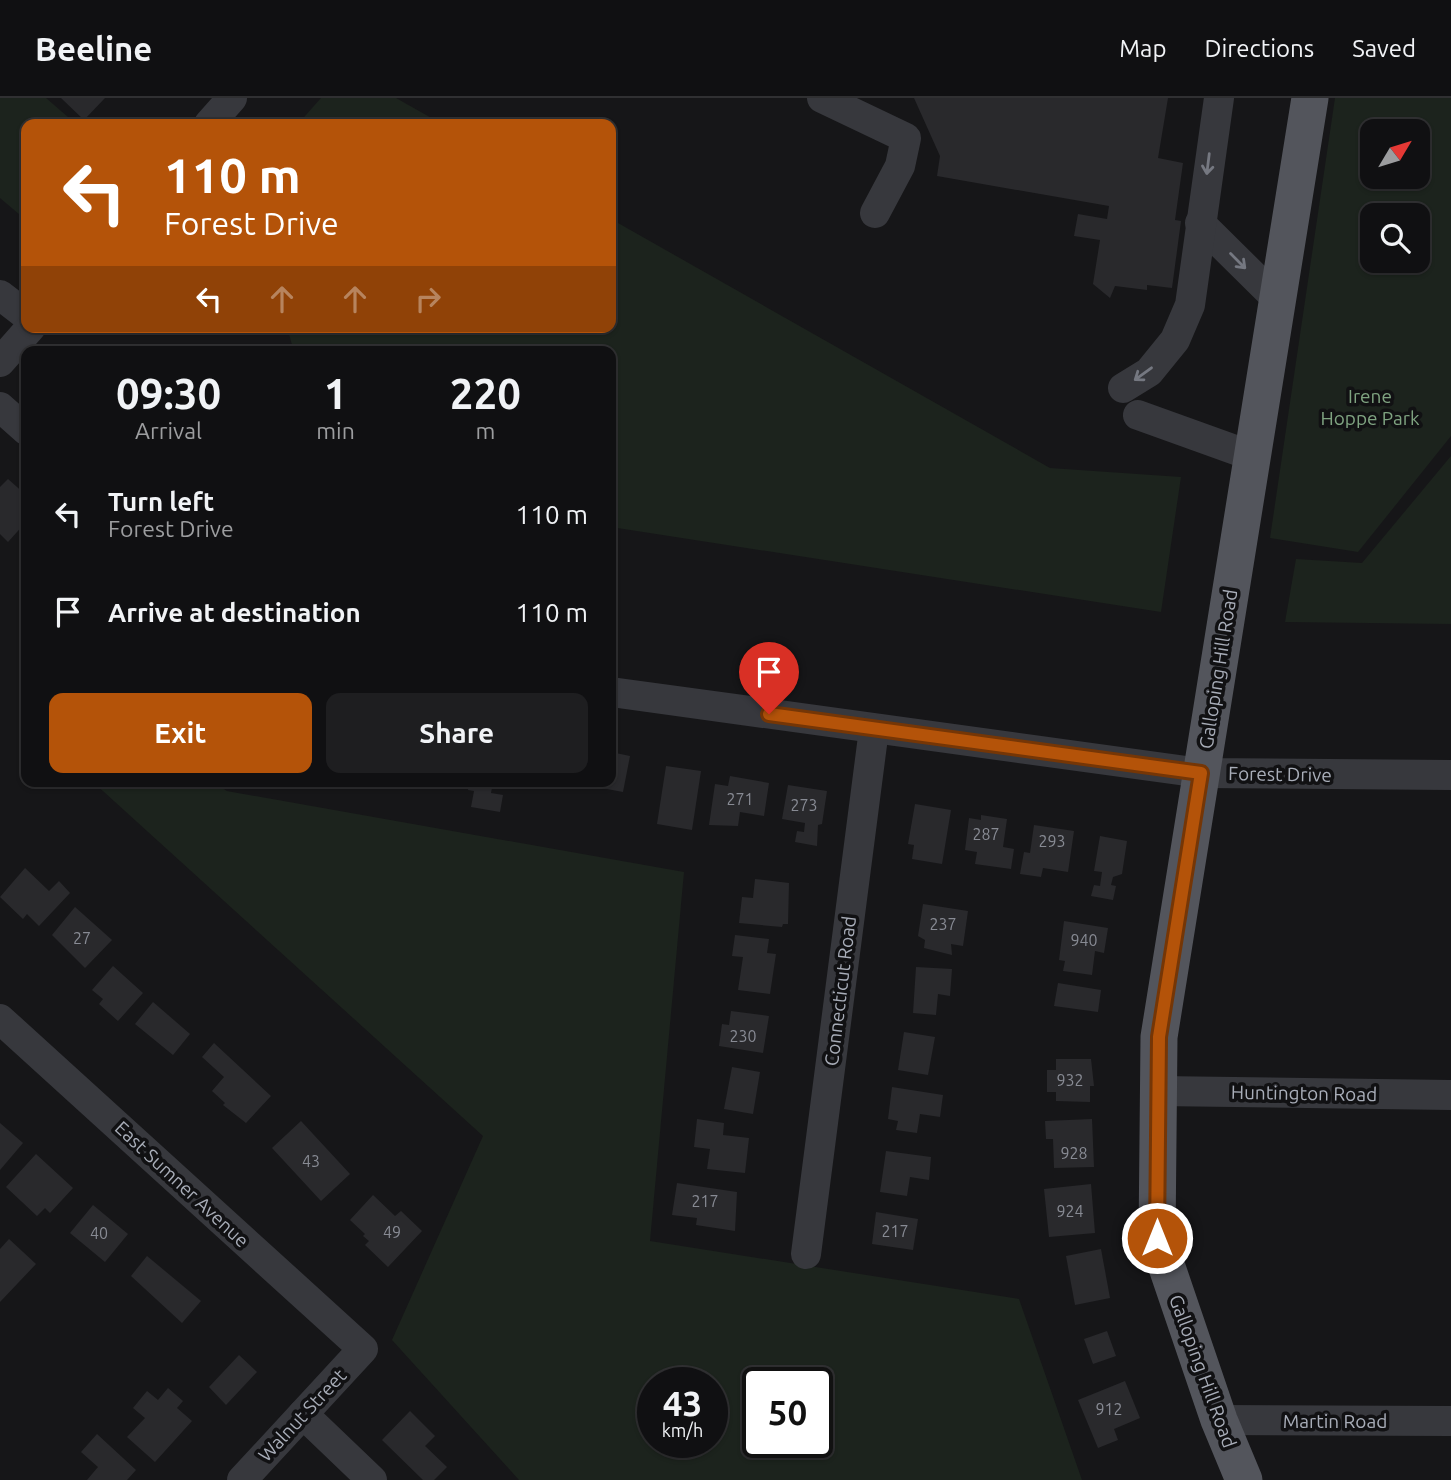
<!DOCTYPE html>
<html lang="en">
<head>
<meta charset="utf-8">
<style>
	body { margin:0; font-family:Ubuntu,sans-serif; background:#1e1e20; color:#f1f3f6; height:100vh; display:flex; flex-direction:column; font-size:26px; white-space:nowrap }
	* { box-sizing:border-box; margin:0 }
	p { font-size:23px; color:#9c9d9f }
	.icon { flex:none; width:38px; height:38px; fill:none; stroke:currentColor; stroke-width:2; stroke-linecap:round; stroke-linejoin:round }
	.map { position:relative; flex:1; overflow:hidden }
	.details { position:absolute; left:21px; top:248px; width:595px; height:441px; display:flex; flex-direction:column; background:#101012; border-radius:14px; box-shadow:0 2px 5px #0004,0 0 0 2px #303032 }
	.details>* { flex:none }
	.top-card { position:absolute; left:21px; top:21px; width:595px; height:214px; border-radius:14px; box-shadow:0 2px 5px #0004,0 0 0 2px #303032; background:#b45309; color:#fff; overflow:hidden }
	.needle { width:46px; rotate:52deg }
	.fabs { position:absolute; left:1360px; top:21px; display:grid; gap:14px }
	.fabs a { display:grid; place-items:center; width:70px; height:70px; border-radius:14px; background:#101012; box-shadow:0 2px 5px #0004,0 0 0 2px #303032; font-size:35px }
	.speed { position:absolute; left:637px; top:1269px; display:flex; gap:14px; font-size:35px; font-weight:700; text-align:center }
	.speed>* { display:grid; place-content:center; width:91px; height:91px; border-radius:50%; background:#101012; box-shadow:0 2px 5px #0004,0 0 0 2px #303032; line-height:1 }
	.speed small { font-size:18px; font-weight:400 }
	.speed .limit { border:4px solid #111; border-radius:10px; background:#fff; color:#111 }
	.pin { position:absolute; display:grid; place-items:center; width:60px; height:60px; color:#fff; margin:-72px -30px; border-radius:50% 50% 50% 0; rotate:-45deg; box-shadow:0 0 7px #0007 }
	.pin .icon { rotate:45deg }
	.me { position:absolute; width:77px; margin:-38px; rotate:0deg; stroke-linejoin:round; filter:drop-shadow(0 0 5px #0008) }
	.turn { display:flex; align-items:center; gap:24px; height:147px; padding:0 28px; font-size:32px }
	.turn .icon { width:91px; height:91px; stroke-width:2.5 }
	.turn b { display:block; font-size:49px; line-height:60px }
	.lanes { display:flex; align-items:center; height:66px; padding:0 28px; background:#0003; justify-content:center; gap:35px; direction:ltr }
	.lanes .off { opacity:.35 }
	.eta { display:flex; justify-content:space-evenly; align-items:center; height:119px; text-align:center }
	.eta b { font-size:42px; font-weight:700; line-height:49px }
	.button { display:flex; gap:14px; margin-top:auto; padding:14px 28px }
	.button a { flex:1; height:80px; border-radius:14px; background:#b45309; color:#fff; font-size:28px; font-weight:700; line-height:80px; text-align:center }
	.button a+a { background:#1e1e20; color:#f1f3f6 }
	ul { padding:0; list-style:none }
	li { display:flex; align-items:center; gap:21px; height:98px; padding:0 28px }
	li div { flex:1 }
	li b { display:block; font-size:26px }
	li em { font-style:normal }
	header { display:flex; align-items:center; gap:42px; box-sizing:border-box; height:98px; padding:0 35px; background:#101012; border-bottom:2px solid #303032 }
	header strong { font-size:33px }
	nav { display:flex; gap:38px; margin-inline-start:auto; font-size:24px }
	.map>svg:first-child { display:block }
</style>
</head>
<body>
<header>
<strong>Beeline</strong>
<nav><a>Map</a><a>Directions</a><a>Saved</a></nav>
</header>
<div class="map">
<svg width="1451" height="1382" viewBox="0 0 1451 1382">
	<rect width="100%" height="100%" fill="#161618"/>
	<g fill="#1c231d" fill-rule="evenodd">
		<polygon points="0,0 46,0 76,26 26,26 26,122 0,100"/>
		<polygon points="321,0 396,0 442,26 298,26"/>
		<path d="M1335,0H1451V338L1358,454L1270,440ZM1418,33V79H1372V33ZM1418,117V163H1372V117Z"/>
		<polygon points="611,121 1050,370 1181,379 1161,514 611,429 611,254 294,254 287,229 611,229"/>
		<polygon points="1451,358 1451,526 1285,524 1296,461 1362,465"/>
		<path d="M93,684H212L227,693L684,774L650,1143L1019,1201L1082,1382H519L392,1242L483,1038ZM653,1284H712V1344H653ZM758,1284H817V1344H758Z"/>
	</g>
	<g fill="#29292c">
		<polygon points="61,0 105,0 84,22"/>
		<polygon points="914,0 1168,0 1158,60 1183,65 1175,122 1181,123 1172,190 1147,187 1147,192 1115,188 1110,200 1093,186 1100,142 1074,138 1078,116 1107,121 1109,108 937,78 940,58"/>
		<polygon points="8,381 26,397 26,424 8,444 0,436 0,389"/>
		<polygon points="611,654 630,658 623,694 591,688 592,684 611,684"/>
		<polygon points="666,668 701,673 692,732 657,726"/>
		<polygon points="730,678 769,685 764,718 740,714 738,728 709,727 715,686 728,688"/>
		<polygon points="469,684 493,684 491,695 503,697 500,714 471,709 474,693 468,692"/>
		<polygon points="788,687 827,693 822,726 818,727 817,748 795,744 797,733 804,734 805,725 782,721"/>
		<polygon points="915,706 951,712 942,766 912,761 914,747 908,746"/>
		<polygon points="981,717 1007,721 1003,749 1014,751 1011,771 975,766 977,754 965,752 969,720 981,722"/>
		<polygon points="1034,727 1074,733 1068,774 1043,770 1041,779 1020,776 1024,754 1030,755"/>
		<polygon points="1100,738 1127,743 1122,776 1113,779 1111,787 1116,788 1113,802 1091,798 1094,787 1100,788 1102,774 1094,773"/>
		<polygon points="25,770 49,793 59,783 70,795 39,828 27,816 23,821 0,799"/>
		<polygon points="755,781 789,785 788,826 783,826 782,829 739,825 742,799 753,800"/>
		<polygon points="923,806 968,813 963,848 951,846 952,857 924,850 925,842 918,838"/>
		<polygon points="75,809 112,842 85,870 52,837"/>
		<polygon points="1064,823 1108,830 1104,855 1095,853 1092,877 1063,873 1065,863 1059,862"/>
		<polygon points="735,837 769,841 767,855 776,856 770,896 738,892 743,859 732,858"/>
		<polygon points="113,868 143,895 118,923 99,906 103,901 92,892"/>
		<polygon points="916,869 952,871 950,898 938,896 936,917 913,915"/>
		<polygon points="1058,885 1101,892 1098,914 1054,908"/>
		<polygon points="153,904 190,936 173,957 135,926"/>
		<polygon points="731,913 769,918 763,955 719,948 722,926 729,927"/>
		<polygon points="904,934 935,939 928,977 898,972"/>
		<polygon points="214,945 271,998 246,1025 223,1007 225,1005 212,993 224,979 202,959"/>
		<polygon points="1056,961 1091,961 1094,988 1090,988 1090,1004 1056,1003 1056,994 1047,994 1047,972 1056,972"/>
		<polygon points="732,969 760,974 753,1016 724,1011"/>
		<polygon points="892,989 943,997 940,1019 920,1016 917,1035 896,1032 898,1023 888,1021"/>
		<polygon points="697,1021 724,1025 723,1037 749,1040 745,1075 707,1071 710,1051 694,1049"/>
		<polygon points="1092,1021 1094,1069 1054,1070 1053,1041 1046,1041 1045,1023"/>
		<polygon points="301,1023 350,1076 321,1103 272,1050"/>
		<polygon points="0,1025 23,1045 0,1072"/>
		<polygon points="886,1053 931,1059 929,1082 910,1079 907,1098 880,1094"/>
		<polygon points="36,1056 73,1090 50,1115 45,1110 37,1118 6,1089"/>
		<polygon points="677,1085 737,1094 735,1133 696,1127 697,1120 672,1117"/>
		<polygon points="1091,1086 1095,1135 1049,1139 1044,1091"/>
		<polygon points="373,1097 395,1118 401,1113 422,1133 388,1169 365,1147 369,1143 363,1138 365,1136 350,1122"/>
		<polygon points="93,1107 128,1136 105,1164 70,1135"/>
		<polygon points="876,1114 918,1121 913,1152 872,1146"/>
		<polygon points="9,1141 36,1166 0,1204 0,1151"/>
		<polygon points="1101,1151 1110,1200 1075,1207 1066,1158"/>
		<polygon points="147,1158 201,1203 182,1225 131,1178"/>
		<polygon points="1107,1233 1116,1258 1093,1266 1084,1241"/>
		<polygon points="239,1257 257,1274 226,1307 209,1289"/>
		<polygon points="1125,1283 1140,1320 1114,1331 1118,1342 1098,1350 1078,1302"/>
		<polygon points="168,1290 183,1303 177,1310 192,1323 155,1364 127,1339 145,1320 133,1310 147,1293 158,1302"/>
		<polygon points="410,1313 435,1338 425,1348 447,1369 434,1382 423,1382 382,1342"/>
		<polygon points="97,1336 136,1372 127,1382 87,1382 98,1369 81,1354"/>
	</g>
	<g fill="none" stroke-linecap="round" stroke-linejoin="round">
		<g stroke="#37383d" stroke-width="30">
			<polyline points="822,0 906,40 900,68 875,115"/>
			<polyline points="209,26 232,0"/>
			<polyline points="1200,125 1276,200"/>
			<polyline points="0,197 26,217"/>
			<polyline points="0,264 31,229"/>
			<polyline points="1123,290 1149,274 1175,242 1190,207 1219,0"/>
			<polyline points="0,309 26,332"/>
			<polyline points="1138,317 1252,358"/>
			<polyline points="611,594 1201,675 1451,677"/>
			<polyline points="0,921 363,1251 242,1382"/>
			<polyline points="1158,993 1451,997"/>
			<polyline points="806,1156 874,631"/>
			<polyline points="303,1316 372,1382"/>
			<polyline points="1219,1322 1451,1323"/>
		</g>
		<polyline stroke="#53555c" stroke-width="37" points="1244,1382 1219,1322 1157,1140 1159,939 1310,0"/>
	</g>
	<defs><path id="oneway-shaft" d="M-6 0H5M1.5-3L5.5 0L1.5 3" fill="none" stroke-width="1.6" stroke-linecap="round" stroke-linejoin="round" transform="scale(1.75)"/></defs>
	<g stroke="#757881">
		<use href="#oneway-shaft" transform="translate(1208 66) rotate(97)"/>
		<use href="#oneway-shaft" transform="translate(1238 163) rotate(45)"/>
		<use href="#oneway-shaft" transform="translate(1143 276) rotate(144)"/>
	</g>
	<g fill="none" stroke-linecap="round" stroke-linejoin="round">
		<defs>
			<polyline id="route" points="769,616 1201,675 1159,939 1157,1140"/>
		</defs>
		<use href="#route" stroke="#753606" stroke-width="18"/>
		<use href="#route" stroke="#b45309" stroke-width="12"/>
	</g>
	<g text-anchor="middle" stroke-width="7" stroke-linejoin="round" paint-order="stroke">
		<g font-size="16" fill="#888b94">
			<text x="740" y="707">271</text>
			<text x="804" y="713">273</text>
			<text x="986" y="742">287</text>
			<text x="1052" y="749">293</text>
			<text x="943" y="832">237</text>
			<text x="82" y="846">27</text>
			<text x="1084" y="848">940</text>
			<text x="743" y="944">230</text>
			<text x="1070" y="988">932</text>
			<text x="1074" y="1061">928</text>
			<text x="311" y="1069">43</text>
			<text x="705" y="1109">217</text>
			<text x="1070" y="1119">924</text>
			<text x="895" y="1139">217</text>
			<text x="392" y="1140">49</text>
			<text x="99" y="1141">40</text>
			<text x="1109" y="1317">912</text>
		</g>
		<g font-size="19" fill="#7fa381" stroke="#111113">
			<text x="1370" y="305">Irene<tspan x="1370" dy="22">Hoppe Park</tspan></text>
		</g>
		<g font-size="19" fill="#a8adb8" stroke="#111113">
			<text transform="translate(1218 571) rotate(-81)" y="7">Galloping Hill Road</text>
			<text transform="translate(1280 676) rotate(1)" y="7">Forest Drive</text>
			<text transform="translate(840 893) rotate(-83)" y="7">Connecticut Road</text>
			<text transform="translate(1304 995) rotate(1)" y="7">Huntington Road</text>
			<text transform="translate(182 1086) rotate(43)" y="7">East Sumner Avenue</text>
			<text transform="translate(1203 1273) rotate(70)" y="7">Galloping Hill Road</text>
			<text transform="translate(302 1317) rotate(-47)" y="7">Walnut Street</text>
			<text x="1335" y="1330">Martin Road</text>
		</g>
	</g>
</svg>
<div class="fabs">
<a><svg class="needle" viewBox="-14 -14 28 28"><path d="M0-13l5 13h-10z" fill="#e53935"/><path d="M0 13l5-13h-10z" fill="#9c9d9f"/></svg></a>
<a><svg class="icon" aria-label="search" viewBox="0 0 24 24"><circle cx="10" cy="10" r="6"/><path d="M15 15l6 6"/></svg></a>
</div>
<div class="speed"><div>43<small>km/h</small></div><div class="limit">50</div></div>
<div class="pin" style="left:769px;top:616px;background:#d93025"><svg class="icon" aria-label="arrive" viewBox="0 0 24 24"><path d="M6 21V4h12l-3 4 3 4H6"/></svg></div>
<svg class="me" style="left:1157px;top:1140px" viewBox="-20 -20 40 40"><circle r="17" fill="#b45309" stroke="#fff" stroke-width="3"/><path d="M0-11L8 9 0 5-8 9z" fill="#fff"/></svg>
<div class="top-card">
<div class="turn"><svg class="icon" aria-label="left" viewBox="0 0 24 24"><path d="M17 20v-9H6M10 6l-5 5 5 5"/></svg><div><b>110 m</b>Forest Drive</div></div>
<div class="lanes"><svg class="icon" aria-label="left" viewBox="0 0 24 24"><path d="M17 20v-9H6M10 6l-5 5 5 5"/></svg><svg class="icon off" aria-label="ahead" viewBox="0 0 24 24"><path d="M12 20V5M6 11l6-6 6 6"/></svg><svg class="icon off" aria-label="ahead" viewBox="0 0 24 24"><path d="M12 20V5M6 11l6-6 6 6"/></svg><svg class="icon off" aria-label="right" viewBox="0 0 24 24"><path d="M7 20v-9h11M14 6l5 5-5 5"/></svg></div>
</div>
<section class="details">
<div class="eta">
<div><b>09:30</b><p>Arrival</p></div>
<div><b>1</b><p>min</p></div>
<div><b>220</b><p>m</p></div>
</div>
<ul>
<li><svg class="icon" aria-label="left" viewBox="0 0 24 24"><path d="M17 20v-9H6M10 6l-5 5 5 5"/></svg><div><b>Turn left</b><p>Forest Drive</p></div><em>110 m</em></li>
<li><svg class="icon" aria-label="arrive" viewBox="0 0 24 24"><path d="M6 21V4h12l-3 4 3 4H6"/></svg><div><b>Arrive at destination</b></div><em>110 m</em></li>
</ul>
<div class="button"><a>Exit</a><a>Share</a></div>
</section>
</div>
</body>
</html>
